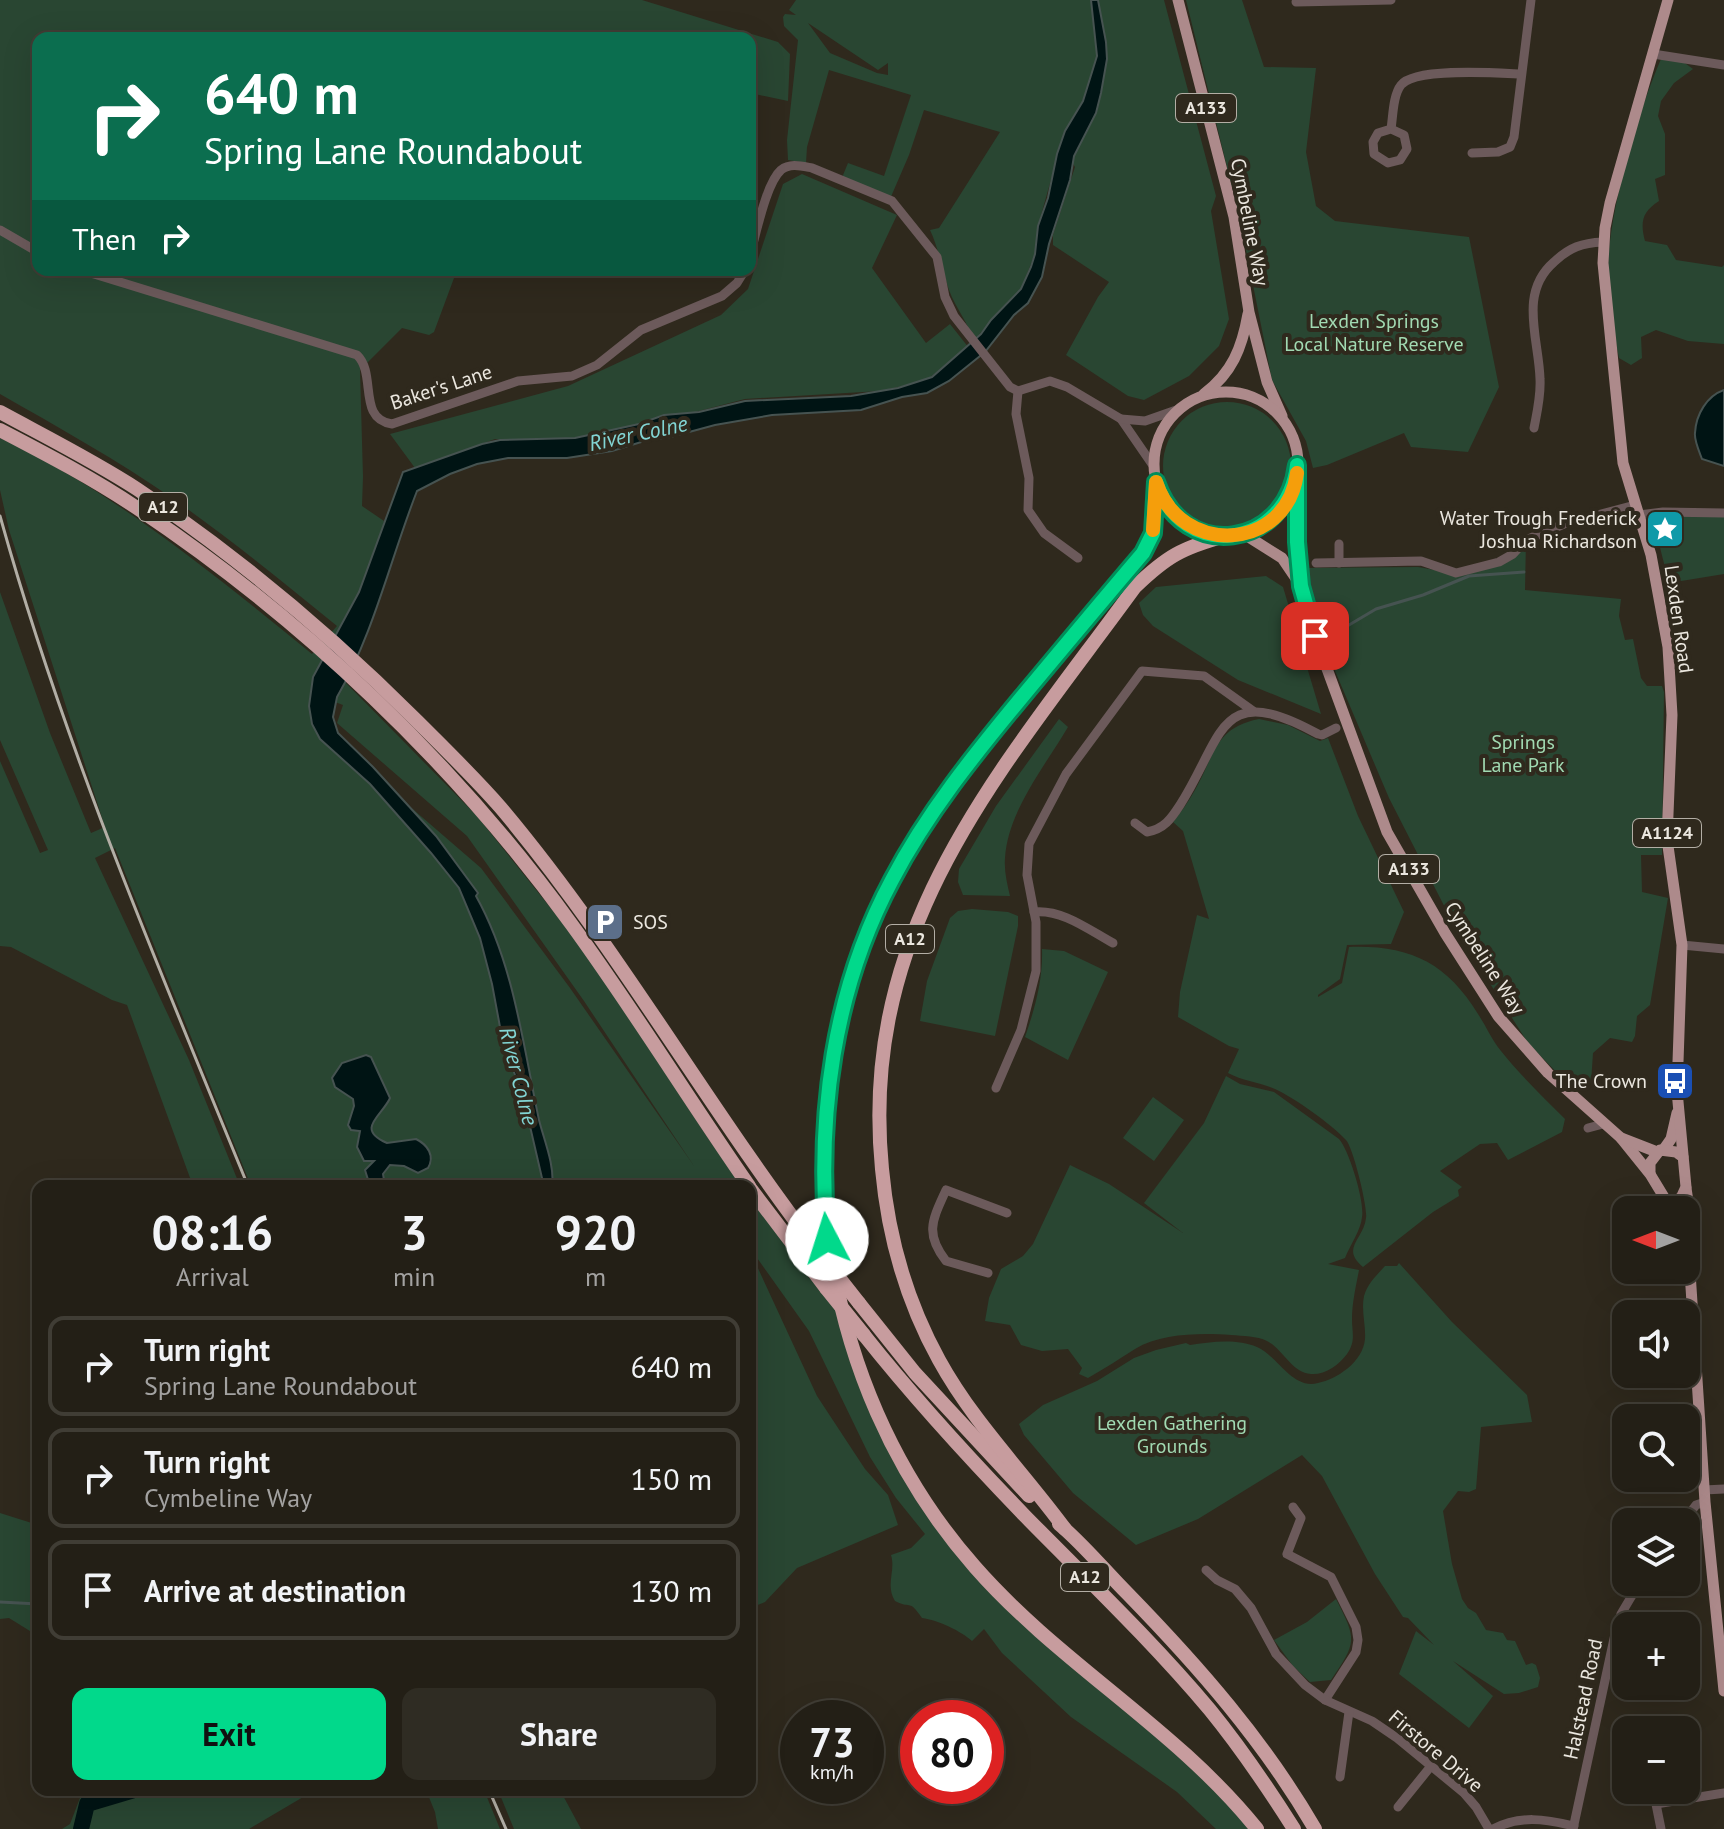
<!DOCTYPE html>
<html lang="en">
<head>
<meta charset="utf-8">
<style>
	body { margin:0; font-family:"PT Sans",sans-serif; background:#2f2c23; color:#f1f3f6; height:100vh; display:flex; flex-direction:column; font-size:30px; white-space:nowrap }
	* { box-sizing:border-box; margin:0 }
	p { font-size:26px; color:#a3a2a1 }
	.icon { flex:none; width:44px; height:44px; fill:none; stroke:currentColor; stroke-width:2; stroke-linecap:round; stroke-linejoin:round }
	.map { position:relative; flex:1; overflow:hidden }
	.drawer { position:absolute; left:32px; top:1180px; width:724px; height:616px; display:flex; flex-direction:column; background:#231f16; border-radius:16px; box-shadow:0 8px 32px #0002,0 0 0 2px #403d35 }
	.drawer>* { flex:none }
	.top-card { position:absolute; left:32px; top:32px; width:724px; height:244px; border-radius:16px; box-shadow:0 8px 32px #0002,0 0 0 2px #403d35; background:#0b6e4f; color:#fff; overflow:hidden }
	.needle { width:52px; rotate:270deg }
	.buttons { position:absolute; left:1612px; top:1196px; display:grid; gap:16px }
	.buttons a { display:grid; place-items:center; width:88px; height:88px; border-radius:16px; background:#231f16; box-shadow:0 8px 32px #0002,0 0 0 2px #403d35; font-size:40px }
	.speed { position:absolute; left:780px; top:1700px; display:flex; gap:16px; font-size:40px; font-weight:700; text-align:center }
	.speed>* { display:grid; place-content:center; width:104px; height:104px; border-radius:50%; background:#231f16; box-shadow:0 8px 32px #0002,0 0 0 2px #403d35; line-height:1 }
	.speed small { font-size:20px; font-weight:400 }
	.speed .limit { border:12px solid #d22; background:#fff; color:#111 }
	.pin { position:absolute; display:grid; place-items:center; width:68px; height:68px; color:#fff; margin:-34px; border-radius:16px; box-shadow:0 4px 12px #0006 }
	.me { position:absolute; width:88px; margin:-44px; rotate:355deg; stroke-linejoin:round; filter:drop-shadow(0 0 6px #0008) }
	.turn { display:flex; align-items:center; gap:28px; height:168px; padding:0 40px; font-size:36px }
	.turn .icon { width:104px; height:104px; stroke-width:2.5 }
	.turn b { display:block; font-size:56px; line-height:68px }
	.then { display:flex; align-items:center; height:76px; padding:0 40px; background:#0003; gap:16px; font-size:30px }
	.eta { display:flex; justify-content:space-evenly; align-items:center; height:136px; text-align:center }
	.eta b { font-size:48px; font-weight:700; line-height:56px }
	.primary-button { display:flex; gap:16px; margin-top:auto; padding:16px 40px }
	.primary-button a { flex:1; height:92px; border-radius:16px; background:#01d98b; color:#111; font-size:32px; font-weight:700; line-height:92px; text-align:center }
	.primary-button a+a { background:#2f2c23; color:#f1f3f6 }
	ul { padding:0; list-style:none }
	li { display:flex; align-items:center; gap:24px; height:100px; margin:0 16px 12px; padding:0 24px; border:4px solid #403d35; border-radius:16px }
	li div { flex:1 }
	li b { display:block; font-size:30px }
	li em { font-style:normal }
	.map>svg:first-child { display:block }
</style>
</head>
<body>
<div class="map">
<svg width="1724" height="1829" viewBox="0 0 1724 1829">
	<rect width="100%" height="100%" fill="#2f291d"/>
	<g fill="#294632" fill-rule="evenodd">
		<path d="M0,0H642L778,42L790,54L788,101L750,93V38H38V270H457L434,332L429,335L402,328L360,370L363,477L362,506L384,521L364,606L313,723L481,868L570,988L694,1166L584,1001L467,836L337,723L343,705L335,702L345,682L477,816L585,951L710,1141L742,1186H251L115,848L95,858L189,1060L240,1186H193L127,1005L112,1000L11,947L0,946V761L40,853L48,850L0,740V592L50,733L91,833L105,827L9,530L0,490V438C113,491 215,575 312,654L337,626C283,582 229,538 172,498C117,460 58,427 0,394Z"/>
		<path d="M796,0H1164L1216,196L1211,211L1229,319L1219,346L1189,376L1144,400L1128,396L1066,355L1098,297L1109,282L1053,245V235L1075,167L1061,144L1038,226L1035,254L1021,289L973,341C969,323 956,309 949,290C942,271 939,249 930,230L939,228L1000,132L924,110L909,155L890,199L841,180L848,163L884,176L911,95L829,70L807,147L806,163L788,160L787,140L798,40L784,26L783,17L785,14L796,15L789,10ZM808,23L878,70L888,63V75L877,73L830,53Z"/>
		<polygon points="1186,0 1242,0 1264,67 1316,68 1306,152 1316,206 1335,221 1469,237 1499,387 1468,452 1411,447 1404,433 1327,465 1313,468 1306,441 1272,380 1240,220"/>
		<path d="M1661,59L1682,61L1693,69L1674,83L1661,101L1658,116L1665,134V175L1655,179L1659,201C1642,212 1640,222 1645,241L1667,245L1676,260L1722,267L1724,265V344L1688,341L1656,330L1641,337L1642,358L1631,365L1619,358C1614,333 1609,305 1608,279C1606,219 1637,114 1661,59Z"/>
		<polygon points="802,174 897,215 872,268 926,343 950,324 969,348 925,381 880,391 745,399 580,442 495,439 415,468 390,434 568,386 721,315 748,289 783,184"/>
		<circle cx="1227" cy="466" r="64"/>
		<polygon points="1724,515 1724,574 1669,583 1653,520 1658,516"/>
		<polygon points="1526,540 1525,590 1621,599 1619,616 1625,640 1633,639 1641,678 1647,686 1662,686 1664,692 1662,855 1641,855 1642,892 1668,898 1650,1005 1637,1016 1635,1036 1632,1042 1610,1038 1593,1053 1591,1083 1578,1079 1572,1072 1563,1079 1528,1043 1459,935 1389,798 1327,652 1304,568 1418,567 1452,573 1500,562"/>
		<polygon points="1266,576 1283,587 1321,714 1238,680 1153,626 1143,615 1139,603 1156,587"/>
		<path d="M1059,719L1068,727C1045,766 1008,811 1005,858C1004,871 1007,883 1010,896L963,895L958,882L959,869L996,806Z"/>
		<path d="M1259,719L1288,725L1320,741L1328,738L1358,816L1404,912L1391,944L1347,945L1340,979L1318,995V997L1342,983L1349,947C1409,945 1446,962 1478,1014C1486,1026 1492,1040 1501,1051C1520,1075 1543,1097 1565,1119L1562,1132L1508,1160L1497,1143L1480,1144L1440,1171L1462,1187L1458,1190L1459,1196L1433,1212L1363,1267C1340,1248 1364,1239 1366,1218C1368,1208 1353,1147 1346,1140C1330,1123 1296,1099 1275,1089C1259,1082 1243,1081 1228,1073L1239,1049L1229,1046L1178,1017L1180,992L1197,915L1209,919L1183,831L1173,822C1181,812 1189,801 1195,790C1215,755 1214,728 1259,719Z"/>
		<polygon points="972,909 1008,912 1018,916 1018,926 995,1036 920,1021 927,981 950,918 958,911"/>
		<path d="M1042,949L1064,951L1108,972L1068,1060L1025,1037C1035,1008 1043,980 1042,949Z"/>
		<path d="M1226,1076L1240,1084L1274,1092L1339,1139C1349,1150 1365,1202 1362,1217C1361,1230 1350,1245 1345,1258L1328,1264L1359,1270C1356,1286 1352,1303 1352,1319C1352,1333 1356,1341 1347,1354C1339,1365 1325,1375 1311,1374C1292,1373 1283,1349 1267,1341C1257,1336 1243,1336 1231,1335C1201,1333 1162,1333 1135,1349C1119,1359 1104,1369 1088,1378L1079,1374L1082,1368L1068,1349L1042,1351L1021,1345L1010,1325L985,1321L989,1298L1001,1269L1023,1256L1033,1244L1070,1165L1109,1184L1183,1233L1144,1203L1204,1123Z"/>
		<polygon points="1153,1097 1184,1120 1154,1161 1123,1138"/>
		<path d="M750,1196L858,1339L860,1342L840,1317L852,1352L939,1527L1255,1829H1216L1177,1792L1071,1717L1002,1653L984,1629L972,1641C961,1631 938,1620 922,1618C908,1598 913,1610 895,1601C885,1585 896,1571 891,1555L911,1548L925,1534L896,1498L870,1457L809,1331L750,1248Z"/>
		<polygon points="750,1251 817,1396 865,1469 888,1495 898,1525 797,1568 765,1602 750,1608"/>
		<path d="M1399,1263L1452,1322L1527,1395L1532,1422L1481,1427L1476,1489L1469,1492L1458,1491L1443,1511L1452,1564L1462,1599L1468,1608L1476,1613L1486,1630L1503,1633L1507,1640L1515,1641L1526,1665L1532,1663L1536,1665L1540,1678L1538,1687L1519,1693L1504,1694L1453,1661L1493,1696L1469,1728L1399,1674L1416,1631L1434,1645L1408,1618L1403,1617L1375,1574L1322,1476L1302,1455L1198,1519L1136,1545L1073,1493L1024,1435L1019,1424L1043,1405L1097,1381L1134,1358L1156,1350L1186,1343L1190,1345C1210,1342 1236,1338 1257,1347C1278,1356 1292,1390 1318,1383C1337,1379 1363,1362 1365,1339C1366,1325 1361,1311 1364,1296C1368,1283 1376,1276 1385,1266H1397Z"/>
		<polygon points="0,1513 38,1525 38,1636 9,1618 0,1619"/>
		<path d="M1336,1599C1357,1640 1357,1642 1331,1680L1310,1682L1293,1666L1274,1640L1307,1622Z"/>
		<polygon points="83,1790 315,1790 249,1829 62,1829 70,1824"/>
		<polygon points="426,1790 484,1790 500,1829 438,1829 435,1812"/>
		<polygon points="498,1790 560,1790 581,1829 514,1829"/>
	</g>
	<g fill="#001414" stroke="#465351" stroke-width="2">
		<path d="M1091,0H1098L1106,42L1107,59L1101,93L1096,113L1074,156L1070,180L1049,244L1042,277L1028,303L1014,315L985,352L949,381L927,393L902,397L861,410L772,415L715,425L667,438L651,439L612,451L567,458H508L477,464L450,474L417,491C390,560 374,633 337,697L333,717L338,733L373,767L436,836L478,893L476,896C514,964 523,1045 539,1120C544,1140 555,1166 552,1186H541L542,1178L523,1096L503,1043L492,984L480,938L459,888L431,853L370,784L320,739L312,724L309,706L313,677L359,592L403,472L482,444L500,440L575,438L639,424L664,415L699,412L745,401L851,396L898,388L932,377L981,334L991,320L1021,289L1031,267L1035,254L1038,226L1048,198L1057,154L1065,131L1083,101L1097,56Z"/>
		<path d="M1724,390V466L1702,459C1699,451 1694,440 1695,433C1696,414 1707,396 1724,390Z"/>
		<path d="M366,1055L371,1057L390,1098C383,1115 354,1129 387,1143L416,1139C428,1145 435,1156 428,1168L418,1173L404,1166L390,1165L383,1174L385,1186H370L365,1170L374,1161H364L357,1147L360,1131L351,1130L348,1125L354,1106L353,1099L335,1087L332,1078L342,1063Z"/>
	</g>
	<g fill="none" stroke-linecap="round" stroke-linejoin="round">
		<g stroke="#465351" stroke-width="3">
			<polyline points="1327,638 1376,609 1423,595 1469,576 1524,572"/>
			<polyline points="0,1602 38,1604"/>
		</g>
		<polyline stroke="#001414" stroke-width="16" points="81,1829 87,1804 134,1790"/>
		<g stroke="#6c5a5b" stroke-width="9">
			<polyline points="1296,2 1391,0"/>
			<polyline points="1653,54 1724,65"/>
			<path d="M1391,129L1378,133L1373,142L1374,154L1388,163L1400,160L1407,149L1404,135L1391,129C1393,116 1393,95 1401,85C1415,67 1498,73 1521,74"/>
			<polyline points="1472,153 1498,152 1510,147 1514,137 1531,0"/>
			<polyline points="0,230 38,252"/>
			<path d="M750,255C756,235 766,183 781,170C790,163 801,166 812,168L892,201L937,257L945,297L954,316L1010,387L1018,391L1050,381L1067,387L1121,419L1154,467"/>
			<path d="M81,270L357,355C377,374 357,419 392,424L518,381L572,376L597,365L641,330L722,296L737,283L745,270"/>
			<polyline points="1018,391 1016,414 1029,478 1028,510 1044,533 1078,558"/>
			<polyline points="1121,419 1145,421 1182,408"/>
			<path d="M1534,428C1537,412 1541,396 1540,379C1539,339 1518,293 1554,262C1570,247 1582,243 1603,242"/>
			<polyline points="1639,515 1663,512 1724,513"/>
			<polyline points="1316,563 1421,561 1456,573 1499,562 1513,554 1526,540 1564,524 1635,505"/>
			<polyline points="1339,563 1339,544"/>
			<path d="M1135,823L1147,832C1164,829 1171,819 1180,805C1224,736 1218,679 1318,734L1322,735L1336,728"/>
			<path d="M1034,912C1062,909 1089,930 1113,943"/>
			<polyline points="1682,945 1724,949"/>
			<polyline points="996,1088 1021,1030 1036,971 1036,922 1027,875 1029,844 1066,774 1142,671 1204,676 1253,711"/>
			<polyline points="1588,1128 1603,1124"/>
			<path d="M988,1273L946,1261C924,1233 933,1219 946,1190L1007,1213"/>
			<polyline points="1704,1490 1724,1489"/>
			<polyline points="1293,1507 1301,1518 1287,1554 1331,1577 1356,1627 1358,1640 1356,1652 1325,1700"/>
			<polyline points="1683,1522 1696,1505 1705,1502"/>
			<polyline points="1206,1570 1217,1580 1235,1589 1251,1608 1276,1654 1305,1685 1325,1700 1372,1721 1397,1738 1464,1793 1476,1807 1489,1829"/>
			<polyline points="1340,1777 1349,1712"/>
			<polyline points="1398,1807 1431,1766"/>
			<path d="M1493,1829C1520,1815 1545,1819 1574,1826"/>
			<polyline points="1573,1829 1615,1634 1621,1614 1640,1582"/>
			<polyline points="1661,1829 1656,1804 1724,1793"/>
		</g>
		<g stroke="#ad8a8b" stroke-width="11">
			<polyline points="1178,0 1234,217 1249,312 1267,382 1282,416"/>
			<circle cx="1226" cy="464" r="72"/>
			<path d="M1204,394C1232,373 1242,348 1248,314"/>
			<polyline points="1297,465 1297,542 1301,586 1315,636 1387,832 1445,933 1498,1016 1548,1073 1621,1138 1650,1174 1670,1207"/>
			<polyline points="1244,534 1282,558 1301,586"/>
			<polyline points="1621,1138 1657,1152"/>
			<polyline points="1664,1149 1671,1139 1677,1113"/>
			<polyline points="1650,1173 1650,1163 1660,1150 1676,1152 1683,1157"/>
			<polyline points="1686,1188 1693,1236 1690,1272 1705,1502 1724,1691"/>
			<polyline points="1668,1203 1681,1198 1686,1187 1677,1091 1682,945 1667,839 1672,715 1668,647 1651,555 1623,463 1603,263 1605,228 1610,203 1668,0"/>
		</g>
		<g stroke="#c79c9e" stroke-width="14">
			<path d="M0,412C46,437 94,461 137,489C238,557 331,635 417,721C445,749 475,778 501,808C618,947 707,1107 818,1251"/>
			<path d="M0,430C46,454 94,479 137,508C303,619 455,763 572,925C634,1010 689,1100 749,1186"/>
			<path d="M1156,482L1153,533L1143,553C1101,602 1060,651 1020,701C972,758 924,816 890,882C777,1103 812,1382 975,1567C1060,1664 1176,1728 1257,1829"/>
			<polyline points="750,1188 826,1288"/>
			<polyline points="859,1303 915,1373 1029,1496"/>
			<path d="M864,1335C914,1398 969,1458 1025,1516C1088,1580 1153,1642 1210,1710C1241,1748 1268,1788 1294,1829"/>
			<path d="M1059,1524C1084,1545 1105,1571 1128,1594C1198,1666 1264,1741 1315,1829"/>
			<path d="M1065,1529C1023,1472 973,1422 939,1360C907,1302 888,1235 882,1169C858,925 1001,771 1135,587C1167,556 1182,548 1225,536"/>
		</g>
		<g stroke="#b2aea5" stroke-width="3">
			<path d="M0,516C64,746 158,966 248,1186"/>
			<polyline points="489,1790 506,1829"/>
		</g>
		<g stroke="#c79c9e" stroke-width="14">
			<polyline points="818,1251 859,1303"/>
			<polyline points="826,1288 864,1335"/>
		</g>
	</g>
	<g fill="none" stroke-linecap="round" stroke-linejoin="round">
		<defs>
			<path id="route" d="M827,1239C817,1116 833,990 892,880C927,813 974,755 1022,697C1062,649 1102,601 1143,553L1153,533L1156,482C1183,563 1287,549 1297,465V542L1301,586L1315,636"/>
		</defs>
		<use href="#route" stroke="#018d5a" stroke-width="20"/>
		<use href="#route" stroke="#01d98b" stroke-width="14"/>
		<path stroke="#f59e0b" stroke-width="14" d="M1153,530L1156,482C1180,557 1287,552 1297,473"/>
	</g>
	<defs>
		<symbol id="sight-square" viewBox="-11 -11 22 22"><rect x="-9" y="-9" width="18" height="18" rx="4" fill="#0f9aa8" stroke="#2f291d"/><path d="M0-6L1.8-2.2L6-1.7L2.9 1.2L3.7 5.4L0 3.3L-3.7 5.4L-2.9 1.2L-6-1.7L-1.8-2.2Z" fill="#fff"/></symbol>
		<symbol id="parking-square" viewBox="-11 -11 22 22"><rect x="-9" y="-9" width="18" height="18" rx="4" fill="#5c6f8a" stroke="#2f291d"/><path d="M-3.5-5.5H1a3.5 3.5 0 0 1 0 7H-1V5.5H-3.5ZM-1-3.4V-.6H.8a1.4 1.4 0 0 0 0-2.8Z" fill="#fff"/></symbol>
		<symbol id="bus-square" viewBox="-11 -11 22 22"><rect x="-9" y="-9" width="18" height="18" rx="4" fill="#1a4fb4" stroke="#2f291d"/><path d="M-5-6H5V4H4V6H2V4H-2V6H-4V4H-5ZM-3.5-4V0h7V-4ZM-3.5 1.2v1.5H-2V1.2ZM2 1.2v1.5H3.5V1.2Z" fill="#fff"/></symbol>
	</defs>
	<g fill-rule="evenodd">
		<use href="#sight-square" x="1643" y="507" width="44" height="44"/>
		<use href="#parking-square" x="583" y="900" width="44" height="44"/>
		<use href="#bus-square" x="1653" y="1059" width="44" height="44"/>
	</g>
	<g text-anchor="middle" stroke-width="8" stroke-linejoin="round" paint-order="stroke">
		<g fill="#2f291d" stroke="#b3aea5" stroke-width="2">
			<rect x="1176" y="94" width="60" height="28" rx="6"/>
			<rect x="139" y="493" width="48" height="28" rx="6"/>
			<rect x="1633" y="819" width="68" height="28" rx="6"/>
			<rect x="1379" y="855" width="60" height="28" rx="6"/>
			<rect x="886" y="925" width="48" height="28" rx="6"/>
			<rect x="1061" y="1563" width="48" height="28" rx="6"/>
		</g>
		<g font-size="18" font-weight="bold" fill="#ebe7df">
			<text x="1206" y="114">A133</text>
			<text x="163" y="513">A12</text>
			<text x="1667" y="839">A1124</text>
			<text x="1409" y="875">A133</text>
			<text x="910" y="945">A12</text>
			<text x="1085" y="1583">A12</text>
		</g>
		<g font-size="20" fill="#ebe7df" stroke="#2f291d">
			<text transform="translate(1250 222) rotate(79)" y="7">Cymbeline Way</text>
			<text transform="translate(441 387) rotate(-18)" y="7">Baker's Lane</text>
			<text transform="translate(1679 619) rotate(82)" y="7">Lexden Road</text>
			<text transform="translate(1485 958) rotate(57)" y="7">Cymbeline Way</text>
			<text transform="translate(1583 1699) rotate(-78)" y="7">Halstead Road</text>
			<text transform="translate(1436 1751) rotate(40)" y="7">Firstore Drive</text>
		</g>
		<g font-size="20" fill="#a1dab2" stroke="#2f291d">
			<text x="1374" y="328">Lexden Springs<tspan x="1374" dy="23">Local Nature Reserve</tspan></text>
			<text x="1523" y="749">Springs<tspan x="1523" dy="23">Lane Park</tspan></text>
			<text x="1172" y="1430">Lexden Gathering<tspan x="1172" dy="23">Grounds</tspan></text>
		</g>
		<g font-size="20" fill="#ebe7df" stroke="#2f291d" text-anchor="end">
			<text x="1637" y="525">Water Trough Frederick<tspan x="1637" dy="23">Joshua Richardson</tspan></text>
			<text x="633" y="929" text-anchor="start">SOS</text>
			<text x="1647" y="1088">The Crown</text>
		</g>
		<g font-size="22" font-style="italic" fill="#82d5d4" stroke="#2f291d">
			<text transform="translate(638 433) rotate(-12)" y="8">River Colne</text>
			<text transform="translate(519 1076) rotate(76)" y="8">River Colne</text>
		</g>
	</g>
</svg>
<div class="buttons">
<a><svg class="needle" viewBox="-14 -14 28 28"><path d="M0-13l5 13h-10z" fill="#e53935"/><path d="M0 13l5-13h-10z" fill="#a3a2a1"/></svg></a>
<a><svg class="icon" aria-label="sound" viewBox="0 0 24 24"><path d="M4 9h4l5-4v14l-5-4H4zM17 9q2 3 0 6"/></svg></a>
<a><svg class="icon" aria-label="search" viewBox="0 0 24 24"><circle cx="10" cy="10" r="6"/><path d="M15 15l6 6"/></svg></a>
<a><svg class="icon" aria-label="layers" viewBox="0 0 24 24"><path d="M12 4l9 5-9 5-9-5zM3 14l9 5 9-5"/></svg></a>
<a>+</a>
<a>−</a>
</div>
<div class="speed"><div>73<small>km/h</small></div><div class="limit">80</div></div>
<div class="pin" style="left:1315px;top:636px;background:#d93025"><svg class="icon" aria-label="arrive" viewBox="0 0 24 24"><path d="M6 21V4h12l-3 4 3 4H6"/></svg></div>
<svg class="me" style="left:827px;top:1239px" viewBox="-20 -20 40 40"><circle r="19" fill="#fff"/><path d="M0-13L10 11 0 6-10 11z" fill="#01d98b"/></svg>
<div class="top-card">
<div class="turn"><svg class="icon" aria-label="right" viewBox="0 0 24 24"><path d="M7 20v-9h11M14 6l5 5-5 5"/></svg><div><b>640 m</b>Spring Lane Roundabout</div></div>
<div class="then">Then<svg class="icon" aria-label="right" viewBox="0 0 24 24"><path d="M7 20v-9h11M14 6l5 5-5 5"/></svg></div>
</div>
<section class="drawer">
<div class="eta">
<div><b>08:16</b><p>Arrival</p></div>
<div><b>3</b><p>min</p></div>
<div><b>920</b><p>m</p></div>
</div>
<ul>
<li><svg class="icon" aria-label="right" viewBox="0 0 24 24"><path d="M7 20v-9h11M14 6l5 5-5 5"/></svg><div><b>Turn right</b><p>Spring Lane Roundabout</p></div><em>640 m</em></li>
<li><svg class="icon" aria-label="right" viewBox="0 0 24 24"><path d="M7 20v-9h11M14 6l5 5-5 5"/></svg><div><b>Turn right</b><p>Cymbeline Way</p></div><em>150 m</em></li>
<li><svg class="icon" aria-label="arrive" viewBox="0 0 24 24"><path d="M6 21V4h12l-3 4 3 4H6"/></svg><div><b>Arrive at destination</b></div><em>130 m</em></li>
</ul>
<div class="primary-button"><a>Exit</a><a>Share</a></div>
</section>
</div>
</body>
</html>
